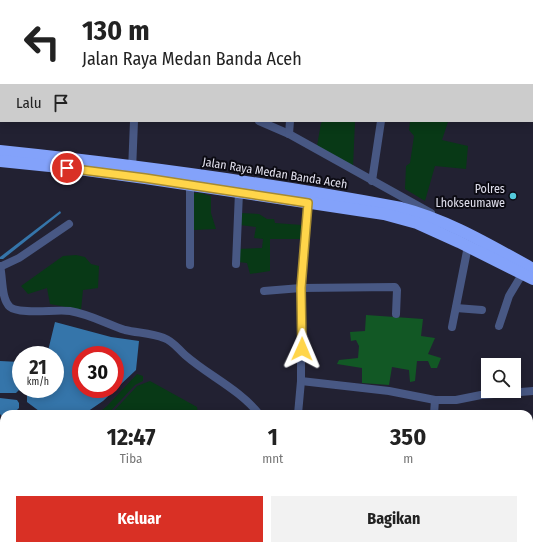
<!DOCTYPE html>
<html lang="id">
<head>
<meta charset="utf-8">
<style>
	body { margin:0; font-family:"Fira Sans Condensed",sans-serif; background:#f2f2f2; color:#222; height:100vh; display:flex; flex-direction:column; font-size:15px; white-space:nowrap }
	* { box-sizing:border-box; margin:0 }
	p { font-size:13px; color:#767676 }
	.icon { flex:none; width:22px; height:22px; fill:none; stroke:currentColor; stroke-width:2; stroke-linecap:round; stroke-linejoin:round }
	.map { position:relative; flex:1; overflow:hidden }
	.panel { position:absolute; left:0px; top:410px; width:533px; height:140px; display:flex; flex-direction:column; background:#fff; border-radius:12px 12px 0 0; box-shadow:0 2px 10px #0003 }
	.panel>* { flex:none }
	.top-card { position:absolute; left:0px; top:0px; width:533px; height:122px; box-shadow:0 2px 10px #0003; background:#fff; color:#222; overflow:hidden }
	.buttons { position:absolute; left:481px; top:358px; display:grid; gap:8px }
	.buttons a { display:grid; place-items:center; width:40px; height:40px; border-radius:0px; background:#fff; box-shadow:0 2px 10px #0003; font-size:20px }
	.speed { position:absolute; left:12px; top:346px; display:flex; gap:8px; font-size:20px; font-weight:700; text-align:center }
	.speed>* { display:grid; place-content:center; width:52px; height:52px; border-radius:50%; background:#fff; box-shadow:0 2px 10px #0003; line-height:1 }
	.speed small { font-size:10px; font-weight:400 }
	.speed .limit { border:6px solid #d22; background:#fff; color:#111 }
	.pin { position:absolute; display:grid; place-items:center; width:34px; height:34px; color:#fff; margin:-17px; border:2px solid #fff; border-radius:50%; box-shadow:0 1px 4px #0007 }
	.me { position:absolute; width:44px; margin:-22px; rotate:1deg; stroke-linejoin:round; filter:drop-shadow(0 0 3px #0008) }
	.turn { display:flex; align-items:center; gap:14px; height:84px; padding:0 16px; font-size:18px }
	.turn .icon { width:52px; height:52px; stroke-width:2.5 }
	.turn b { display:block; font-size:28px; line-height:34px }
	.then { display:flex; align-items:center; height:38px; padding:0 16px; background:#0003; gap:8px; font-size:15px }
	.eta { display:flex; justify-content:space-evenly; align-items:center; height:68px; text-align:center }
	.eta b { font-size:24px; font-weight:700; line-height:28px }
	.primary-button { display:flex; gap:8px; margin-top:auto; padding:8px 16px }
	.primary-button a { flex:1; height:46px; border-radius:0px; background:#d93025; color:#fff; font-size:16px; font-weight:700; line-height:46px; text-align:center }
	.primary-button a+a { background:#f2f2f2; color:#222 }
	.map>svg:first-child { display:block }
</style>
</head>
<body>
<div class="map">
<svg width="533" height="550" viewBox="0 0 533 550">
	<rect width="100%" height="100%" fill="#222132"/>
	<g fill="#083916">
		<polygon points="324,121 355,121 353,167 317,146 321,123"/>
		<polygon points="410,121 448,122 442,140 468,146 466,169 435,166 425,201 405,189 406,166 410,163 414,136 409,130"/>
		<polygon points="192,193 201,193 211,196 211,213 216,229 193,230"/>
		<polygon points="240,213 259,214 267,219 274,219 275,223 302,225 300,239 270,239 270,271 250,274 247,263 238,262 238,249 262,248 263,239 254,238 256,227 240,225"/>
		<polygon points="76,255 85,257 91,264 99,266 98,288 83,290 81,310 50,304 47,288 28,294 21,286 63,256"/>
		<polygon points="137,374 143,376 143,381 135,385 108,414 97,414 107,406"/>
		<polygon points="150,381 197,407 198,414 111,414 137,386"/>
		<polygon points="4,481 4,526 0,524 0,487"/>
		<polygon points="43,546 150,546 158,550 51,550"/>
		<polygon points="171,546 212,546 209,550 179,550"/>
		<polygon points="252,546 297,546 299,547 298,550 259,550"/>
	</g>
	<g fill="#125825">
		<polygon points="366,315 423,319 421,336 435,338 428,354 441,358 437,368 431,368 428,361 417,361 415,381 410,382 409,370 392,367 389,385 362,383 362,368 337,364 339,360 358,358 359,346 356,340 351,341 350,332 365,331"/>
		<polygon points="529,472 533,472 533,550 521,550 508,547 529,546"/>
	</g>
	<g fill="#3575aa" fill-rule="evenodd">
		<polygon points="60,211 61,213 3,259 0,259 0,257"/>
		<path d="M55,322L111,337L139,341L136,370L103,401L84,414H43L27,402V389H55V355H47ZM81,355H115V389H81Z"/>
		<polygon points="0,361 20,362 21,366 20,389 16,393 0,393"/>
		<polygon points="0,398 17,400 19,403 19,408 16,411 2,416 0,414"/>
		<polygon points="0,528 4,530 4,546 23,546 21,550 0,550"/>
	</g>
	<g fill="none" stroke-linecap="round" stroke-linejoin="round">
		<g stroke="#485884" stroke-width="8">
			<polyline points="16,0 18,1"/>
			<polyline points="498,0 500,1"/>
			<polyline points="35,1 35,0"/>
			<polyline points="73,1 73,0"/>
			<polyline points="181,1 181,0"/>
			<polyline points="303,1 303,0"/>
			<polyline points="352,1 352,0"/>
			<polyline points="397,1 397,0"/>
			<polyline points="532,9 533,8"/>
			<polyline points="259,121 289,134 431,213"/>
			<polyline points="289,134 290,121"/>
			<polyline points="132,171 134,121"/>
			<polyline points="372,181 381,121"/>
			<polyline points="190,185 190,265"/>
			<polyline points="236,264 239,192"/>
			<path d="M0,266C3,278 1,299 10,307C20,315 56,309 70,311C89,314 107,324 125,330C138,333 152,333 164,338C173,341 178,349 185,355C209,376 239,389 259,414"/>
			<polyline points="0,267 19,258 69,224"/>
			<polyline points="264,291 301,288 395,287 397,290 396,314"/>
			<polyline points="456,308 482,310"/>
			<polyline points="499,326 509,296 524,271"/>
			<polyline points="452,327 468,246"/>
			<polyline points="301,381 389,391 435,400 456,400 481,395 533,391"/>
			<polyline points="298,414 301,381 301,288 308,203"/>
			<polyline points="434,414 435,400"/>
			<polyline points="163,546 172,550"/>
			<polyline points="304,546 316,550"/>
			<polyline points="498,546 509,550"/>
			<polyline points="239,550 241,546"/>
		</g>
		<g stroke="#83a2fa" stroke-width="12">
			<path d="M0,151C134,165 268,183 401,208C448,220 491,246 533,269"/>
			<polyline points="0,161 79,169 145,178 384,214 417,223 459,242 533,279"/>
		</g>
	</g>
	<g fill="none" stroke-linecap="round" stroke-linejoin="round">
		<defs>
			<polyline id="route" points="67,168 145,178 308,203 301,288 302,349"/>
		</defs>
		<use href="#route" stroke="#a68a30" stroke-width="10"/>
		<use href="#route" stroke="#ffd54a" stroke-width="7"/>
	</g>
	<circle fill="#53cadc" stroke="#0c0b13" stroke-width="1.5" cx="513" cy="196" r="4"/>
	<g text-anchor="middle" stroke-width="4" stroke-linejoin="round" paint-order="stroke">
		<g font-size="12" fill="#e0dfec" stroke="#0c0b13">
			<text transform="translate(275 173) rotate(9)" y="4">Jalan Raya Medan Banda Aceh</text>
		</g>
		<g font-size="12" fill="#e0dfec" stroke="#0c0b13" text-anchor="end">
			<text x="505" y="193">Polres<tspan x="505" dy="14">Lhokseumawe</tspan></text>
		</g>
	</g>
</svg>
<div class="buttons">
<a><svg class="icon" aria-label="search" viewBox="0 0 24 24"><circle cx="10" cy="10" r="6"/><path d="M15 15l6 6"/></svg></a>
</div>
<div class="speed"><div>21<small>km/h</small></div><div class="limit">30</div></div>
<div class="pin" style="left:67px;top:168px;background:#d93025"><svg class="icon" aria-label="arrive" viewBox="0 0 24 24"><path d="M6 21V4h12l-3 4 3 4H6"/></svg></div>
<svg class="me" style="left:302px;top:349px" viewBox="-20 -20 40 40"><path d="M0-17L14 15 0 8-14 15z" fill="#ffd54a" stroke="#fff" stroke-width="4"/></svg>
<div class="top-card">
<div class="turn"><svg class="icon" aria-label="left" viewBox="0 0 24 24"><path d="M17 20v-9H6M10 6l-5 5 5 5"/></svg><div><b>130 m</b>Jalan Raya Medan Banda Aceh</div></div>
<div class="then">Lalu<svg class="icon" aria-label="arrive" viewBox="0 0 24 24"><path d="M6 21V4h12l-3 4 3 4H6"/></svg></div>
</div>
<section class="panel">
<div class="eta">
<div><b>12:47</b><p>Tiba</p></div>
<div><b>1</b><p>mnt</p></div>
<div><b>350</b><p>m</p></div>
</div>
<div class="primary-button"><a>Keluar</a><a>Bagikan</a></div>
</section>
</div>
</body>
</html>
